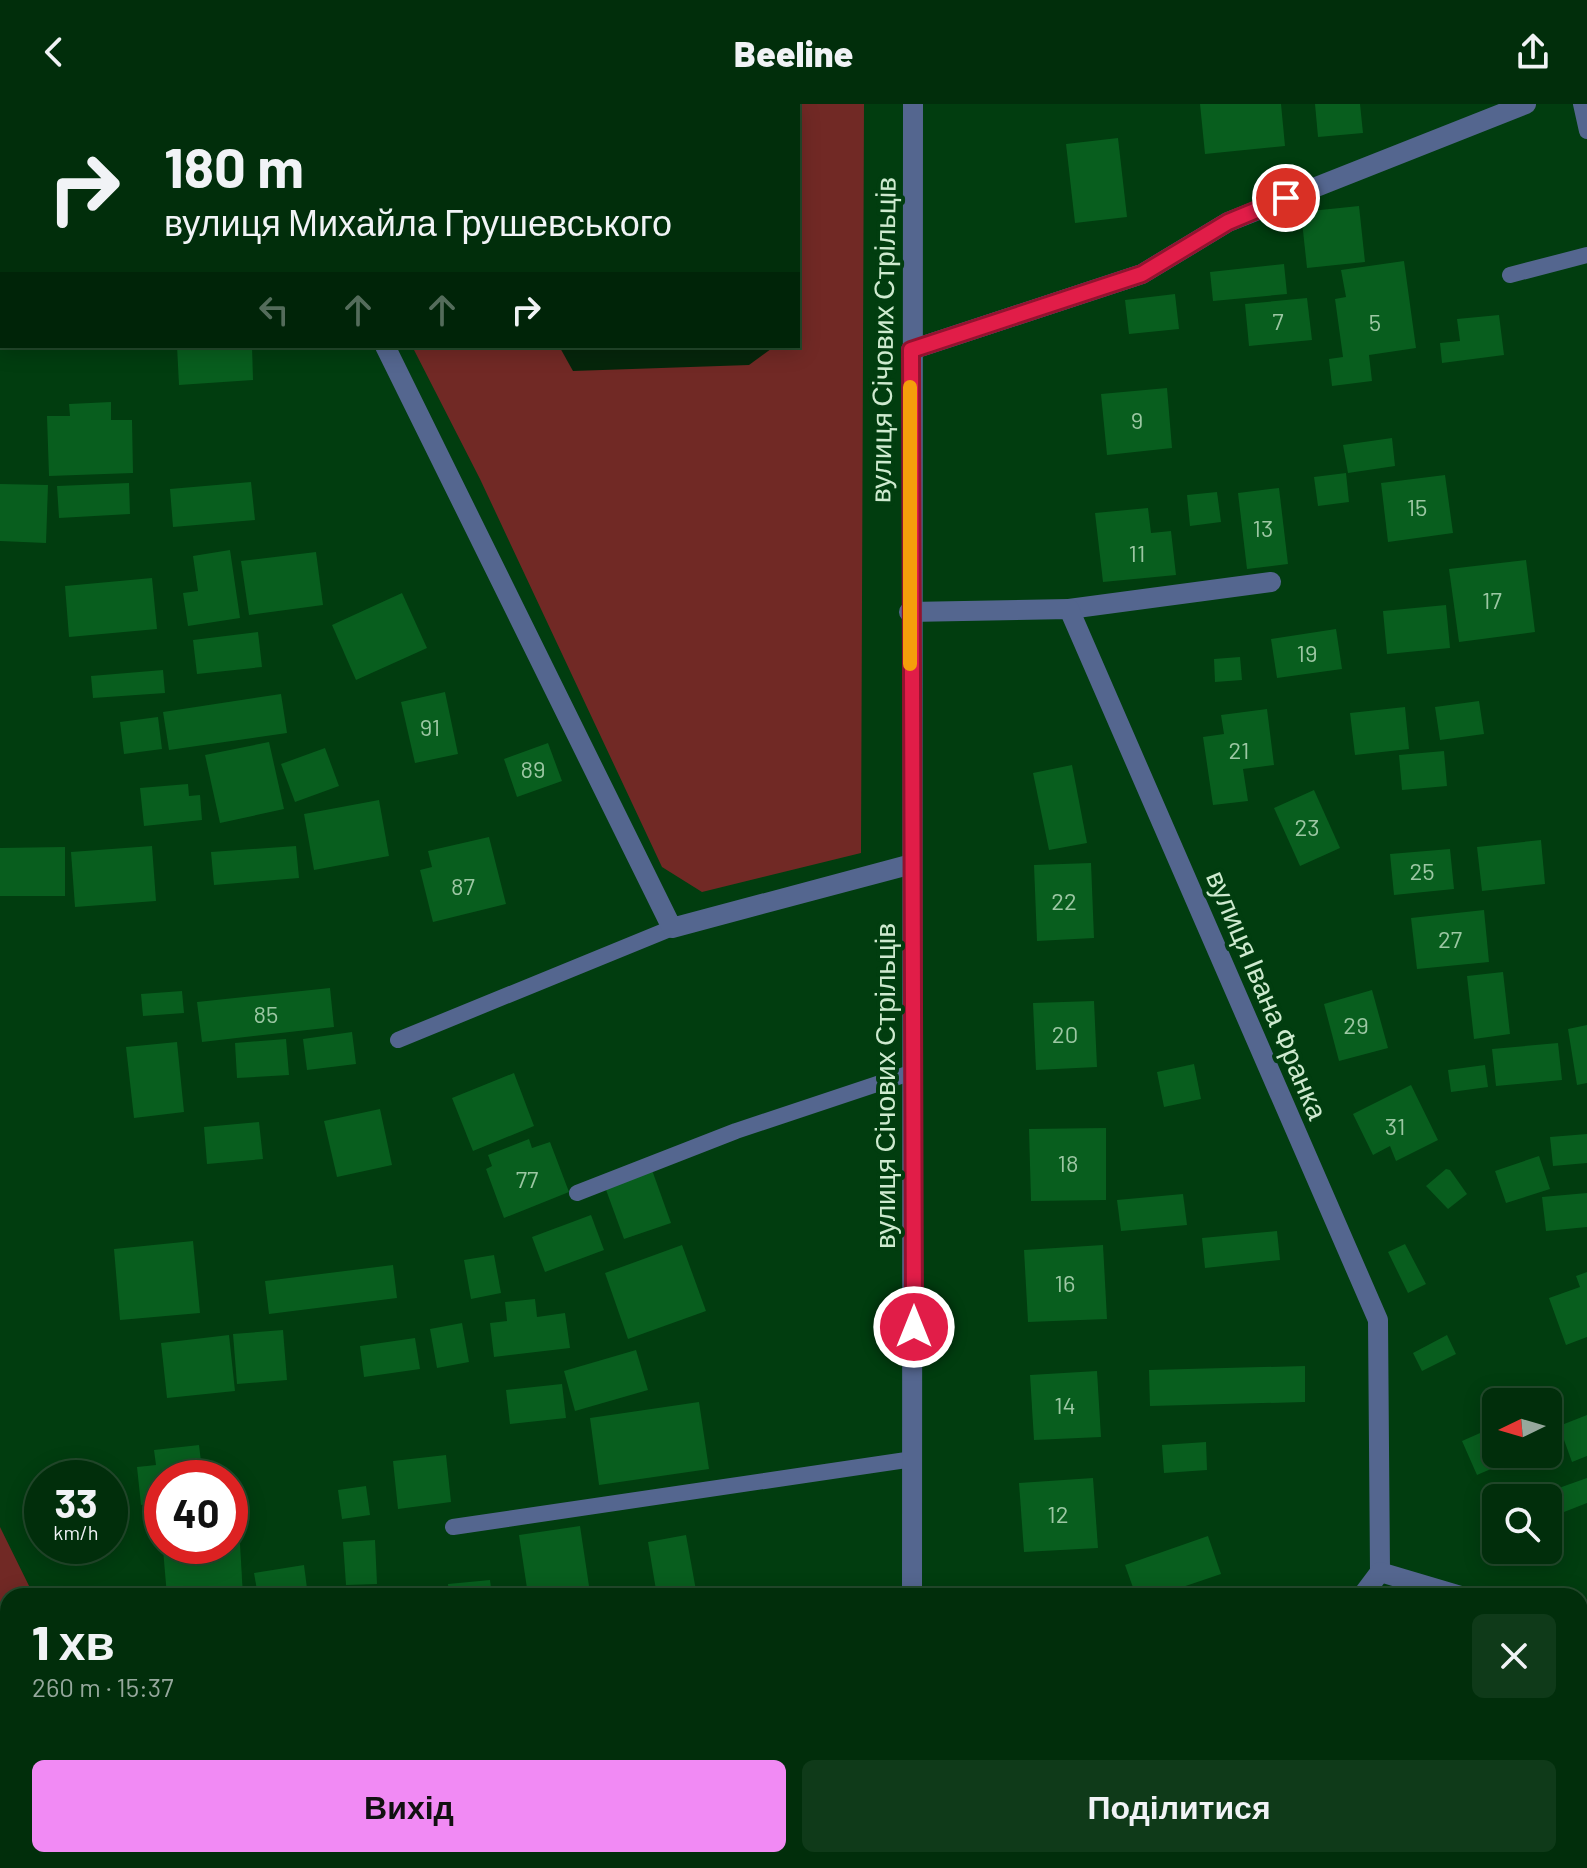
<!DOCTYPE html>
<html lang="uk">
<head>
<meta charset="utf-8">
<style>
	body { margin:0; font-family:Barlow,sans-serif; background:#0f3a19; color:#f1f3f6; height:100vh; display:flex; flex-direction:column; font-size:30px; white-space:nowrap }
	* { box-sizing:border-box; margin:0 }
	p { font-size:26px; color:#96a89d }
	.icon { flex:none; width:44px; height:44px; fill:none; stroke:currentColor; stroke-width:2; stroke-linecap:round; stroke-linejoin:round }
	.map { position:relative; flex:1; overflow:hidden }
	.panel { position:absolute; left:0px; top:1484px; width:1588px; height:280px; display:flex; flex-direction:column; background:#012e0b; border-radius:24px 24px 0 0; box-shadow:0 4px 20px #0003,0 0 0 2px #234a2c }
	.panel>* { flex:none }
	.hud { position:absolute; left:0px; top:0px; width:800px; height:244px; box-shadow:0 4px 20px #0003,0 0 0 2px #234a2c; background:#012e0b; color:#f1f3f6; overflow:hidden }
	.needle { width:52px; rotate:265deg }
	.buttons { position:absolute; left:1482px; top:1284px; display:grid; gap:16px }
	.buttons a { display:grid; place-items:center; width:80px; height:80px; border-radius:12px; background:#012e0b; box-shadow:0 4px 20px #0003,0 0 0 2px #234a2c; font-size:40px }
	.speed { position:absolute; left:24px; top:1356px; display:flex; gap:16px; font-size:40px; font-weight:700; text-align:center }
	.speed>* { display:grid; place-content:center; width:104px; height:104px; border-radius:50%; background:#012e0b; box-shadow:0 4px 20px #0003,0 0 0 2px #234a2c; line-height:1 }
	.speed small { font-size:20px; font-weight:400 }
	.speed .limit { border:12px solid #d22; background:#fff; color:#111 }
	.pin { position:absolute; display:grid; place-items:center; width:68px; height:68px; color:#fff; margin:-34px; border:4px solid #fff; border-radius:50%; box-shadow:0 2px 8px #0007 }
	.me { position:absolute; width:88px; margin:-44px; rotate:0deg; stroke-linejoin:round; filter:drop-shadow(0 0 6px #0008) }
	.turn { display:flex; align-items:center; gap:28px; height:168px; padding:0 32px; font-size:36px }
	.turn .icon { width:104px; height:104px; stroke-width:2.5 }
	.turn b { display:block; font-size:56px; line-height:68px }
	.lanes { display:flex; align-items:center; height:76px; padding:0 32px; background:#0003; justify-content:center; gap:40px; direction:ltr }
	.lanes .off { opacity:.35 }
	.round { display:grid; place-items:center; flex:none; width:84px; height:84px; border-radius:12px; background:#0f3a19 }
	.headline { display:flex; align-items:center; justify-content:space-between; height:136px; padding:0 32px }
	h1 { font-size:48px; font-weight:800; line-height:60px }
	.cta { display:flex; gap:16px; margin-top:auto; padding:16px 32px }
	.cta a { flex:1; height:92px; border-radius:12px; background:#f18af4; color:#111; font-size:32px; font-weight:800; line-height:92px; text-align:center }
	.cta a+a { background:#0f3a19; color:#f1f3f6 }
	header { display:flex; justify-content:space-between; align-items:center; height:104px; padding:0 32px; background:#012e0b; font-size:36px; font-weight:800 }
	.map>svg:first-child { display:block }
</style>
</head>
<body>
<header><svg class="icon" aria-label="back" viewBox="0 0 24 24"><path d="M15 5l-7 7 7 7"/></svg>Beeline<svg class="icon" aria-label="share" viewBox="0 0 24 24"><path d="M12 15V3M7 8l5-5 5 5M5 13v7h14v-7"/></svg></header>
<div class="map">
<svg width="1587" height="1764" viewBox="0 0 1587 1764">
	<rect width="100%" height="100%" fill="#013d0f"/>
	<polygon fill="#004612" points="946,1756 1132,1756 1124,1764 946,1764"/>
	<g fill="#712925">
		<polygon points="315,0 864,0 861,749 702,788 662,763 480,375 412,242 798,242 798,2"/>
		<polygon points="0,1423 34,1492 8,1492 8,1756 296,1756 112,1764 0,1764"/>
	</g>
	<g fill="#06260b">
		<polygon points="460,0 747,0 748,2 460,2"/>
		<polygon points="559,242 775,242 749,261 573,267"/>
	</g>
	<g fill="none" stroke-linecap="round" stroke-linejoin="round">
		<polyline stroke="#06260b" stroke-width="11" points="1357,1756 1361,1764"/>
	</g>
	<g fill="#085e1e">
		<polygon points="1200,0 1281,0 1285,42 1205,50"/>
		<polygon points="1315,0 1360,0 1363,29 1318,33"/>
		<polygon points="1118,34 1127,113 1075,119 1066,40"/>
		<polygon points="1359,102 1365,158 1307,164 1301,108"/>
		<polygon points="1404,157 1416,244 1369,251 1372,277 1332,282 1329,255 1343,253 1335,195 1346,193 1341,166"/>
		<polygon points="1284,160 1287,190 1213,197 1210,168"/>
		<polygon points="1175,190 1179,225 1129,230 1125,196"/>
		<polygon points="1307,194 1312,236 1249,242 1245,200"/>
		<polygon points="1499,211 1504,251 1442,259 1440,239 1460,237 1457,215"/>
		<polygon points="177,242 252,242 253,276 179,281"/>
		<polygon points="1167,284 1172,344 1107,351 1101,290"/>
		<polygon points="111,298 111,316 132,316 133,369 49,372 47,312 70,312 69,300"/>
		<polygon points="1392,334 1395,362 1348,369 1343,341"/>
		<polygon points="1346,369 1349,398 1318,402 1314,373"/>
		<polygon points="1445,371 1453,429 1388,438 1381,379"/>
		<polygon points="251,378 255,416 173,423 170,385"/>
		<polygon points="129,379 130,410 59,414 57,382"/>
		<polygon points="0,380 48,381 46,439 0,437"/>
		<polygon points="1279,384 1288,460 1247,465 1238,389"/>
		<polygon points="1217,388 1221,418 1190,422 1187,391"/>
		<polygon points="1148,404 1151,429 1171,427 1176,471 1103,478 1095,409"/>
		<polygon points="230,446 240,514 188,522 183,489 198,487 193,452"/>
		<polygon points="316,448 323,501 249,511 241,457"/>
		<polygon points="1526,456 1535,528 1459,538 1449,465"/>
		<polygon points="152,474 157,525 69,533 65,482"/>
		<polygon points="402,489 427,544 356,576 332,521"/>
		<polygon points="1446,501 1450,544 1387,550 1383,507"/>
		<polygon points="1336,525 1342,565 1277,574 1271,535"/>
		<polygon points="258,528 262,563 197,570 193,536"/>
		<polygon points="1240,553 1242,576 1215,578 1214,555"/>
		<polygon points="163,566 165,589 93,594 91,572"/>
		<polygon points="445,588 458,650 415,659 401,598"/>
		<polygon points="281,590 287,629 169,646 163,608"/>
		<polygon points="1479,597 1484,630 1440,636 1435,603"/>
		<polygon points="1405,603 1409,645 1355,651 1350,609"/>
		<polygon points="1267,605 1274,661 1243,665 1248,697 1213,701 1203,633 1224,630 1221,611"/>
		<polygon points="158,613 162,645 124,650 120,618"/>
		<polygon points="269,638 284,705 220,719 205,651"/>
		<polygon points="548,639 562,677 517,693 504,655"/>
		<polygon points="325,644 339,682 295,698 281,660"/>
		<polygon points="1444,647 1447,682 1402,686 1399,651"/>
		<polygon points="1072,661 1087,739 1049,746 1033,669"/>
		<polygon points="188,680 189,692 200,691 202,716 144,722 140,684"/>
		<polygon points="1314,686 1340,744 1300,762 1274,704"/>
		<polygon points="379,696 389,752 314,766 304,710"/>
		<polygon points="489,733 506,800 433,818 420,766 432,763 428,747"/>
		<polygon points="1541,736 1545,780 1482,787 1477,743"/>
		<polygon points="152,742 156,797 75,803 71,748"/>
		<polygon points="296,742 299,774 214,781 211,748"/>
		<polygon points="65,743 65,792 0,792 0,744"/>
		<polygon points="1450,745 1454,785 1394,791 1390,750"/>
		<polygon points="1091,759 1094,834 1037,837 1034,761"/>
		<polygon points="1484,806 1489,858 1417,865 1411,814"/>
		<polygon points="1503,868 1510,930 1474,935 1467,872"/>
		<polygon points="330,884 334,923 202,938 197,898"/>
		<polygon points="1372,886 1388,944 1339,957 1324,900"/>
		<polygon points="182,887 184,909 143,912 141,890"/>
		<polygon points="1094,897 1097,963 1036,966 1033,899"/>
		<polygon points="1587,921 1587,979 1577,981 1568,925"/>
		<polygon points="352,928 356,960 307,966 303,935"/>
		<polygon points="286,935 289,971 237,974 235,939"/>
		<polygon points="177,938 184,1008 134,1014 126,943"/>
		<polygon points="1558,939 1562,976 1496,982 1492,945"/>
		<polygon points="1194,960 1201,995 1164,1003 1157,968"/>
		<polygon points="1485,961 1488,983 1451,988 1448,966"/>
		<polygon points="514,969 534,1022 473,1047 452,994"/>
		<polygon points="1411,981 1438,1036 1396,1057 1390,1042 1373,1051 1353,1010"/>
		<polygon points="380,1005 392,1061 337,1073 324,1017"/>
		<polygon points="259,1018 263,1055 207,1060 204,1023"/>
		<polygon points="1106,1024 1106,1096 1031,1097 1029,1025"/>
		<polygon points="1587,1030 1587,1059 1553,1062 1550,1033"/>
		<polygon points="529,1035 532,1044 550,1038 569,1088 504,1114 486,1065 492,1062 488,1051"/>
		<polygon points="1539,1052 1550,1085 1506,1099 1495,1067"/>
		<polygon points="1446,1065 1450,1066 1467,1090 1448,1105 1426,1082"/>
		<polygon points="652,1066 671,1119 624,1135 605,1083"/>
		<polygon points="1587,1089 1587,1123 1546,1127 1542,1093"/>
		<polygon points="1183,1090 1187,1121 1121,1127 1117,1096"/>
		<polygon points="591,1111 604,1146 545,1168 532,1133"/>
		<polygon points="1277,1127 1280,1156 1205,1164 1202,1134"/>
		<polygon points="193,1137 200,1209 120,1216 114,1145"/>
		<polygon points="1405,1140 1426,1180 1408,1189 1388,1148"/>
		<polygon points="682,1141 706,1207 628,1235 605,1169"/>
		<polygon points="1103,1141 1107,1215 1028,1218 1024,1146"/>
		<polygon points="494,1151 501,1189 471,1195 464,1156"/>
		<polygon points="393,1161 397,1194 269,1210 265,1177"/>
		<polygon points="1587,1168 1587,1233 1566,1241 1549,1194 1580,1183 1576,1172"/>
		<polygon points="535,1195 537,1213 565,1209 570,1244 494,1253 490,1219 507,1217 505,1198"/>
		<polygon points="462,1219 469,1258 437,1264 430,1225"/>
		<polygon points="283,1226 287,1276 237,1280 233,1230"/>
		<polygon points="229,1231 235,1287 167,1294 161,1239"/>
		<polygon points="1447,1231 1456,1250 1422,1267 1413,1249"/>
		<polygon points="415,1234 420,1265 364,1273 360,1242"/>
		<polygon points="636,1246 648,1286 575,1307 564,1267"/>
		<polygon points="1305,1262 1305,1298 1150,1302 1149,1266"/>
		<polygon points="1097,1267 1101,1333 1034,1336 1030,1271"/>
		<polygon points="562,1280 566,1314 510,1320 506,1286"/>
		<polygon points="699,1298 709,1365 599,1381 590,1314"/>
		<polygon points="1587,1311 1587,1352 1572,1358 1559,1322"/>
		<polygon points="1496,1322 1496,1350 1512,1350 1514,1355 1477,1371 1462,1337"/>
		<polygon points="1206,1338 1207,1366 1164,1369 1162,1341"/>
		<polygon points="199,1341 203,1374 162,1374 162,1399 141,1401 137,1363 156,1361 154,1346"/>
		<polygon points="446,1351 451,1398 398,1405 393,1357"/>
		<polygon points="1093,1374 1098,1444 1024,1448 1019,1379"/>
		<polygon points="1587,1374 1587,1399 1564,1408 1556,1385"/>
		<polygon points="366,1382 370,1411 342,1415 338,1386"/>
		<polygon points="110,1391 116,1391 119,1422 110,1423"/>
		<polygon points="580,1422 589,1482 528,1491 519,1431"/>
		<polygon points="686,1431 697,1492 657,1492 648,1438"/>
		<polygon points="1208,1432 1221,1470 1156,1492 1136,1492 1125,1461"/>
		<polygon points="375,1436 377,1480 346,1481 343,1438"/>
		<polygon points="240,1440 243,1492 167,1492 163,1445"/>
		<polygon points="304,1461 308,1492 258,1492 254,1469"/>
		<polygon points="490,1476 492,1492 449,1492 448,1480"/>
		<polygon points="972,1756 1037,1756 1042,1764 977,1764"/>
	</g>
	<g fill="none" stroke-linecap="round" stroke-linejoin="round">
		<g stroke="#54668f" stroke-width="16">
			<polyline points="1581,0 1587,27"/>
			<polyline points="1510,171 1587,151"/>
			<polyline points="398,936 672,824"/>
			<polyline points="577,1089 736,1027 913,968"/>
			<polyline points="453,1423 913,1355"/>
		</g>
		<g stroke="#54668f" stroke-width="20">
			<polyline points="297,0 298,2"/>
			<polyline points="385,242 672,824 912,760"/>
			<polyline points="911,246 1142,170 1228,118 1526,0"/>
			<polyline points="1069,505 1271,478"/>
			<polyline points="909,508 1069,505 1378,1216 1380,1468 1362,1492"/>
			<polyline points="1380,1468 1461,1492"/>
			<polyline points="1580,1572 1587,1577"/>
			<polyline points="1299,1756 1308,1764"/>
			<polyline points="1149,1764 1157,1756"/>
		</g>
		<g stroke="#54668f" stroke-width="20">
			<path d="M912,1492C917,995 908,497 913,0"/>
			<polyline points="909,1764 909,1756"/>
		</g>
	</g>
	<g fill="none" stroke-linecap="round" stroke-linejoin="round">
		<defs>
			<polyline id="route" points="914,1223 911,246 1142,170 1228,118 1286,94"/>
		</defs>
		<use href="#route" stroke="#92132f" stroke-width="20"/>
		<use href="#route" stroke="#e11d48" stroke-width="14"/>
		<polyline stroke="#f59e0b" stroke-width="14" points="910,560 910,283"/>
	</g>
	<g text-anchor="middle" stroke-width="8" stroke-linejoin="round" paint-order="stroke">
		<g font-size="24" fill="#9cc7a3">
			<text x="1278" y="226">7</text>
			<text x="1375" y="227">5</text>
			<text x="1137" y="325">9</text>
			<text x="1417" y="412">15</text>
			<text x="1263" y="433">13</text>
			<text x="1137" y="458">11</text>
			<text x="1492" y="505">17</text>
			<text x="1307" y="558">19</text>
			<text x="430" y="632">91</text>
			<text x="1239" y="655">21</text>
			<text x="533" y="674">89</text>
			<text x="1307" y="732">23</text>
			<text x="1422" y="776">25</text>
			<text x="463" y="791">87</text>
			<text x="1064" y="806">22</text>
			<text x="1450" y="844">27</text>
			<text x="266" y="919">85</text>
			<text x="1356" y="930">29</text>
			<text x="1065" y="939">20</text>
			<text x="1395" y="1031">31</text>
			<text x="1068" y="1068">18</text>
			<text x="527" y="1084">77</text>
			<text x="1065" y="1188">16</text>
			<text x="1065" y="1310">14</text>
			<text x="1058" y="1419">12</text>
		</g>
		<g font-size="28" fill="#ceeacf" stroke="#013d0f">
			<text transform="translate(883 236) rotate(-89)" y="10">вулиця Січових Стрільців</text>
			<text transform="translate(1267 891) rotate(67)" y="10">вулиця Івана Франка</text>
			<text transform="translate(885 982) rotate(-90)" y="10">вулиця Січових Стрільців</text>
		</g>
	</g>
</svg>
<div class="buttons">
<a><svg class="needle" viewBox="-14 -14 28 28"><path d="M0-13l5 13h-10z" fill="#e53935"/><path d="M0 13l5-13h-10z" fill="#96a89d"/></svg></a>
<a><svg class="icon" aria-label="search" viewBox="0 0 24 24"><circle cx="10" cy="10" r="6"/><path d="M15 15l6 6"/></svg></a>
</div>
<div class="speed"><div>33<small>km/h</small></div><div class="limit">40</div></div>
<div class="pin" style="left:1286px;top:94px;background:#d93025"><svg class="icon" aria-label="arrive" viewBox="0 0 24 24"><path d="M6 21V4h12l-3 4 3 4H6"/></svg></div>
<svg class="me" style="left:914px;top:1223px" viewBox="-20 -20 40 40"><circle r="17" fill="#e11d48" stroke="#fff" stroke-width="3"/><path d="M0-11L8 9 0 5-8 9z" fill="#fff"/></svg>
<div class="hud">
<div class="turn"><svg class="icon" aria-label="right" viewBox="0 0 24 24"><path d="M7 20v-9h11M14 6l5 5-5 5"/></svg><div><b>180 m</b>вулиця Михайла Грушевського</div></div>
<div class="lanes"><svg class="icon off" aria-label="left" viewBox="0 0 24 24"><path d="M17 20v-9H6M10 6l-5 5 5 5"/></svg><svg class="icon off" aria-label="ahead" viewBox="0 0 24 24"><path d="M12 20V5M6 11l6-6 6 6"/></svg><svg class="icon off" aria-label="ahead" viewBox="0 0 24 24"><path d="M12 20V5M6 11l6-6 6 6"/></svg><svg class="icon" aria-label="right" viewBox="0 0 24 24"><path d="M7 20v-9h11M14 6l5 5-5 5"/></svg></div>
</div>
<section class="panel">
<div class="headline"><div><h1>1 хв</h1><p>260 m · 15:37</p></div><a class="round"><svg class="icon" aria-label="close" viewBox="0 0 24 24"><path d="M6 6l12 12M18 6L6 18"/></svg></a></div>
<div class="cta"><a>Вихід</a><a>Поділитися</a></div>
</section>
</div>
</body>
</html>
